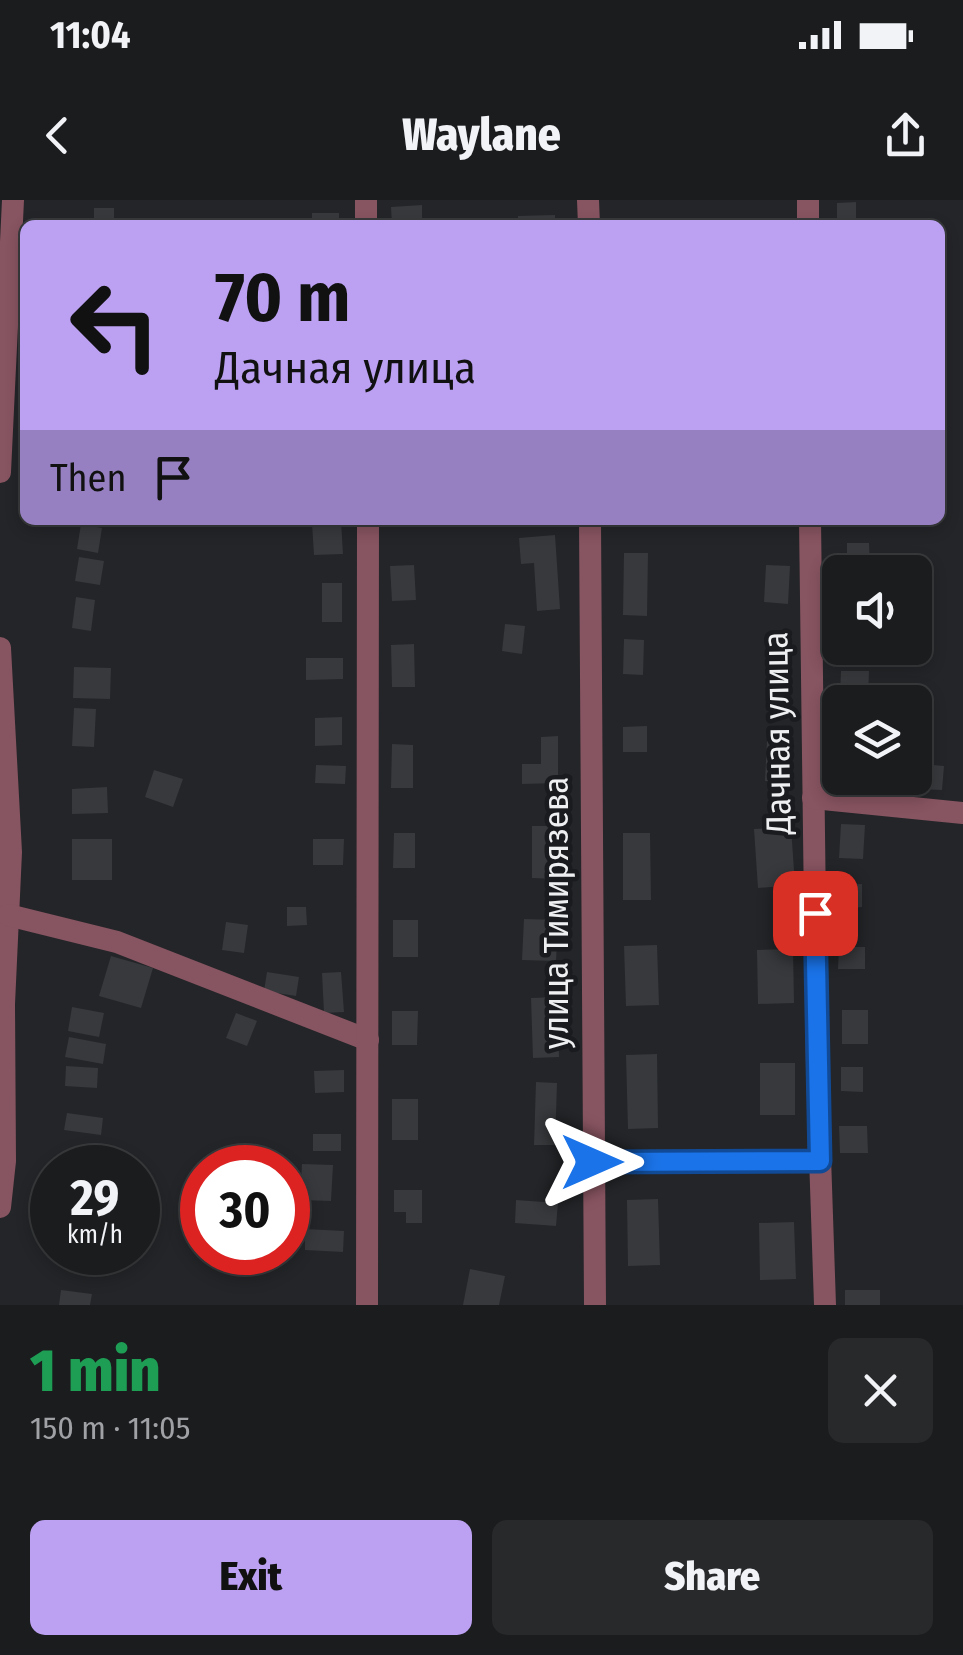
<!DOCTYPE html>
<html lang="en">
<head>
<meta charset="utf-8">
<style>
	body { margin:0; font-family:"Fira Sans Condensed",sans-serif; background:#27292b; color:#f1f3f6; height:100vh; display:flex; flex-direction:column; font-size:38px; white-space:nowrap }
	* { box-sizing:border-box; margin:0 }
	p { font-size:32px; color:#9fa1a4 }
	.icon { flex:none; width:55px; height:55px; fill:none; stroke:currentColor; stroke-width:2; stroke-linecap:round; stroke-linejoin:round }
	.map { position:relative; height:1105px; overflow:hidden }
	.drawer { display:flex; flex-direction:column; background:#1a1c1e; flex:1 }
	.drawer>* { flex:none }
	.top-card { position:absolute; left:20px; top:20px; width:925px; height:305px; border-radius:15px; box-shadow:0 5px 15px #0003,0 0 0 2px #383a3c; background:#bca0f2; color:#111; overflow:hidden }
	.fabs { position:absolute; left:822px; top:355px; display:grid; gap:20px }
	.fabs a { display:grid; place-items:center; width:110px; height:110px; border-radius:15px; background:#1a1c1e; box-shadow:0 5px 15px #0003,0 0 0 2px #383a3c; font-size:50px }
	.speed { position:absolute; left:30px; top:945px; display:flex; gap:20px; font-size:50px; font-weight:700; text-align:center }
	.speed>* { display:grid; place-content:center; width:130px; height:130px; border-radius:50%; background:#1a1c1e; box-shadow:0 5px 15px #0003,0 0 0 2px #383a3c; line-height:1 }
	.speed small { font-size:25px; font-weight:400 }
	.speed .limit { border:15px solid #d22; background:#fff; color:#111 }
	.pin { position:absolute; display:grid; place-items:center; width:85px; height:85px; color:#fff; margin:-42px; border-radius:20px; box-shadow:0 5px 15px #0006 }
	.me { position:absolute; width:110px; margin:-55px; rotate:90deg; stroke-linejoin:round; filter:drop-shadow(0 0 8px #0008) }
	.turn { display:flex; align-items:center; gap:35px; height:210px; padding:0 30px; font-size:45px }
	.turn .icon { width:130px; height:130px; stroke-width:2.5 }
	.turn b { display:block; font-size:70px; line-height:85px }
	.then { display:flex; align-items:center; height:95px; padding:0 30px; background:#0003; gap:20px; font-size:38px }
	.round { display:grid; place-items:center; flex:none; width:105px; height:105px; border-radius:15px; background:#27292b }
	.overview { display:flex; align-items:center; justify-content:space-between; height:170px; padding:0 30px }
	h1 { font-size:60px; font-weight:800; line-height:75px; color:#1e9e55 }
	.action { display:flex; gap:20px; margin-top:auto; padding:20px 30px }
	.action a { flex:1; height:115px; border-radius:15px; background:#bca0f2; color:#111; font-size:40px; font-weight:800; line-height:115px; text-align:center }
	.action a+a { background:#27292b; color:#f1f3f6 }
	.status { display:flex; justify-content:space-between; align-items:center; height:70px; padding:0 50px; background:#1a1c1e; direction:ltr }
	.status svg { height:28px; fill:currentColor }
	header { display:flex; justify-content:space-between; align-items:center; height:130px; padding:0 30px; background:#1a1c1e; font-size:45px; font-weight:800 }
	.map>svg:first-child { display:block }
</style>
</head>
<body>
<div class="status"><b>11:04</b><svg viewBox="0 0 49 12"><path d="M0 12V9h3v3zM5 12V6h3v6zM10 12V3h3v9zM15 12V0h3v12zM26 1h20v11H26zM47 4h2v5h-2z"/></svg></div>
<header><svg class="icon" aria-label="back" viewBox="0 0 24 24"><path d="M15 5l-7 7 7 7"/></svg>Waylane<svg class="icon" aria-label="share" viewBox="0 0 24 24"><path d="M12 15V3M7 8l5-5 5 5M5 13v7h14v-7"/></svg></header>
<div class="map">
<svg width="963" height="1105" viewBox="0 0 963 1105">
	<rect width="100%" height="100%" fill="#232528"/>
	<g fill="#37393c">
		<polygon points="856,2 856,25 837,25 837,3"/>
		<polygon points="422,5 422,25 392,25 391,7"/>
		<rect x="94" y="8" width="20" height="17"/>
		<rect x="312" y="13" width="27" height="12"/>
		<polygon points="555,15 555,25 518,25 518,16"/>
		<polygon points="341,321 343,354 314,355 312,323"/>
		<polygon points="81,324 102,328 98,353 77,349"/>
		<polygon points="555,335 560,409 537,411 534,363 521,364 519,338"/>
		<polygon points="847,343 869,343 870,368 847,368"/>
		<polygon points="624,353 648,353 647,416 623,415"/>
		<polygon points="79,357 104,361 100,385 75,381"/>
		<polygon points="414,365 416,400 392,401 390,366"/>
		<polygon points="766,365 790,366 788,404 764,402"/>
		<rect x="322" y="383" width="20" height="39"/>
		<polygon points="76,397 95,400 91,431 72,428"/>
		<polygon points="505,424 525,426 522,454 502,451"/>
		<polygon points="624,439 644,440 643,475 623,474"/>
		<polygon points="414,444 415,487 392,487 391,445"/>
		<polygon points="767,455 790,455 791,485 768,486"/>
		<polygon points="306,458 343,458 343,479 306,480"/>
		<polygon points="74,467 111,468 110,499 73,498"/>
		<polygon points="841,471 869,471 868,498 840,497"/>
		<polygon points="74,508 96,509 94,547 72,546"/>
		<polygon points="342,517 342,545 315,546 315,518"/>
		<polygon points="647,526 647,552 623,552 623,527"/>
		<polygon points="558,536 558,583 522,584 522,564 541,564 541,537"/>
		<polygon points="767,541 791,543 789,582 765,581"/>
		<polygon points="392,544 413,545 413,588 391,588"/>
		<polygon points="922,564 944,566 942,590 920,589"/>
		<polygon points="316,565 346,566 345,584 315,583"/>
		<polygon points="154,570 183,579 173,607 145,597"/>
		<polygon points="107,587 108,613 72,614 72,589"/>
		<polygon points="841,624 865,625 863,659 839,658"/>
		<polygon points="532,626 560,626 559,679 532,678"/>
		<polygon points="791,627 795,685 758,688 754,629"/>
		<polygon points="394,633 415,633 415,668 393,668"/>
		<polygon points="623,633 650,633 651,700 623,700"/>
		<rect x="72" y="639" width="40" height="41"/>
		<polygon points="313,639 344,639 343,665 313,665"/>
		<polygon points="862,684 862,707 839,709 838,685"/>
		<polygon points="287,707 306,707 307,725 287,726"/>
		<polygon points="524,719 558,720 556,761 522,760"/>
		<rect x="393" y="720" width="25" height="37"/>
		<polygon points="226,722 248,725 244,753 222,750"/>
		<polygon points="657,745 659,805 626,806 624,746"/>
		<polygon points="839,747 865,747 865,769 838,769"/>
		<polygon points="793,749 794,803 758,804 757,750"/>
		<polygon points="111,756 153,768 141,808 99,796"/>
		<polygon points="267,772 299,777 296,796 264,791"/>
		<polygon points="341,772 344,812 324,813 322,773"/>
		<polygon points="557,797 559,857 533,858 531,798"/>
		<polygon points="72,807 104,813 99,837 68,831"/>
		<rect x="842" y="810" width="26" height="34"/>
		<polygon points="392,811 418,811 417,845 392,845"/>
		<polygon points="236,813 257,821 247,846 226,838"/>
		<polygon points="69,837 106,844 103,864 65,857"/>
		<polygon points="657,854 658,928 628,929 626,855"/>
		<rect x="760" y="863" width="35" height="52"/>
		<polygon points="66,866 98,868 97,888 65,886"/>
		<polygon points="841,867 863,867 863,892 841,891"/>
		<polygon points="344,870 344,892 315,893 314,871"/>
		<polygon points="536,882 557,883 555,945 534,945"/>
		<rect x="392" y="899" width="26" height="41"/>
		<polygon points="67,913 103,918 101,935 64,930"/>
		<polygon points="839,926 867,926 868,953 840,953"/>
		<rect x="313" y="934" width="28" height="17"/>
		<polygon points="65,955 93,958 92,968 63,968"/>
		<polygon points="302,964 333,965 331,1001 300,1000"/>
		<polygon points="394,990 422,990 422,1023 406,1023 406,1012 394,1012"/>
		<polygon points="658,999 660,1065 628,1066 627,1000"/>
		<polygon points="516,1000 558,1003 556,1026 515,1023"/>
		<polygon points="794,1022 796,1079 760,1080 759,1023"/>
		<polygon points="305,1029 344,1031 343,1052 305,1050"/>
		<polygon points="470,1069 505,1076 499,1105 463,1105"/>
		<polygon points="61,1090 92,1094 90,1105 59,1105"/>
		<rect x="845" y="1090" width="35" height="15"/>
	</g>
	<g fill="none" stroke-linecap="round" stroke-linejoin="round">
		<g stroke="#875461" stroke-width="22">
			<polyline points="366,0 366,25"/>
			<polyline points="588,0 589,25"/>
			<polyline points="808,0 808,25"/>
			<polyline points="0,272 13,0"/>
			<polyline points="590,320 595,1105"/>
			<polyline points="810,320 817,867 825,1105"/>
			<polyline points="0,448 11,652 4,804 5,961 0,1007"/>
			<polyline points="813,598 963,613"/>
			<polyline points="8,715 117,742 368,840"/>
			<polyline points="591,962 819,961"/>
			<polyline points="367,1105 368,320"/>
		</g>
	</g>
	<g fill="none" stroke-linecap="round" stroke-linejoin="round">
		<defs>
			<polyline id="route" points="592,962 820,961 815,713"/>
		</defs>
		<use href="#route" stroke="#114b97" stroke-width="25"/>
		<use href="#route" stroke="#1a73e8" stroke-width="18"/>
	</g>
	<g text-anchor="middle" stroke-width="9" stroke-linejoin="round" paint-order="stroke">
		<g font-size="35" fill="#edeff1" stroke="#191b1e">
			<text transform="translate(777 533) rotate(-91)" y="12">Дачная улица</text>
			<text transform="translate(556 713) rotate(-90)" y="12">улица Тимирязева</text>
		</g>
	</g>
</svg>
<div class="fabs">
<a><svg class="icon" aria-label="sound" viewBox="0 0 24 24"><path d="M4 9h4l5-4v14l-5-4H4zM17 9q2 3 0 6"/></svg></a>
<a><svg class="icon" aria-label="layers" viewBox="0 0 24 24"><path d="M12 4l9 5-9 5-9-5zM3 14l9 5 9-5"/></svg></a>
</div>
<div class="speed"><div>29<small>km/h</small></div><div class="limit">30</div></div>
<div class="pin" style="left:815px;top:713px;background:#d93025"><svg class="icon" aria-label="arrive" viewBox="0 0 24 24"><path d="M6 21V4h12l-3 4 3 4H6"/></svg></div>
<svg class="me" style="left:592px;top:962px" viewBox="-20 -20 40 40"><path d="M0-17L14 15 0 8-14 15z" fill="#1a73e8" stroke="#fff" stroke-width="4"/></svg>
<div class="top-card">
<div class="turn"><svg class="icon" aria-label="left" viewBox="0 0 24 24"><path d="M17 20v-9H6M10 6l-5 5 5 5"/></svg><div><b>70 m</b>Дачная улица</div></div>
<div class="then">Then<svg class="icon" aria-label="arrive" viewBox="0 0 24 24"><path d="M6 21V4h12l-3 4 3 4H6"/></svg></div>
</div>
</div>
<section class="drawer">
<div class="overview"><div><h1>1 min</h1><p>150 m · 11:05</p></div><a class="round"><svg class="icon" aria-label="close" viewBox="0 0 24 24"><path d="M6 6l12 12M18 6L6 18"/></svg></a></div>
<div class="action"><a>Exit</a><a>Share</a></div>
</section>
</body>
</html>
